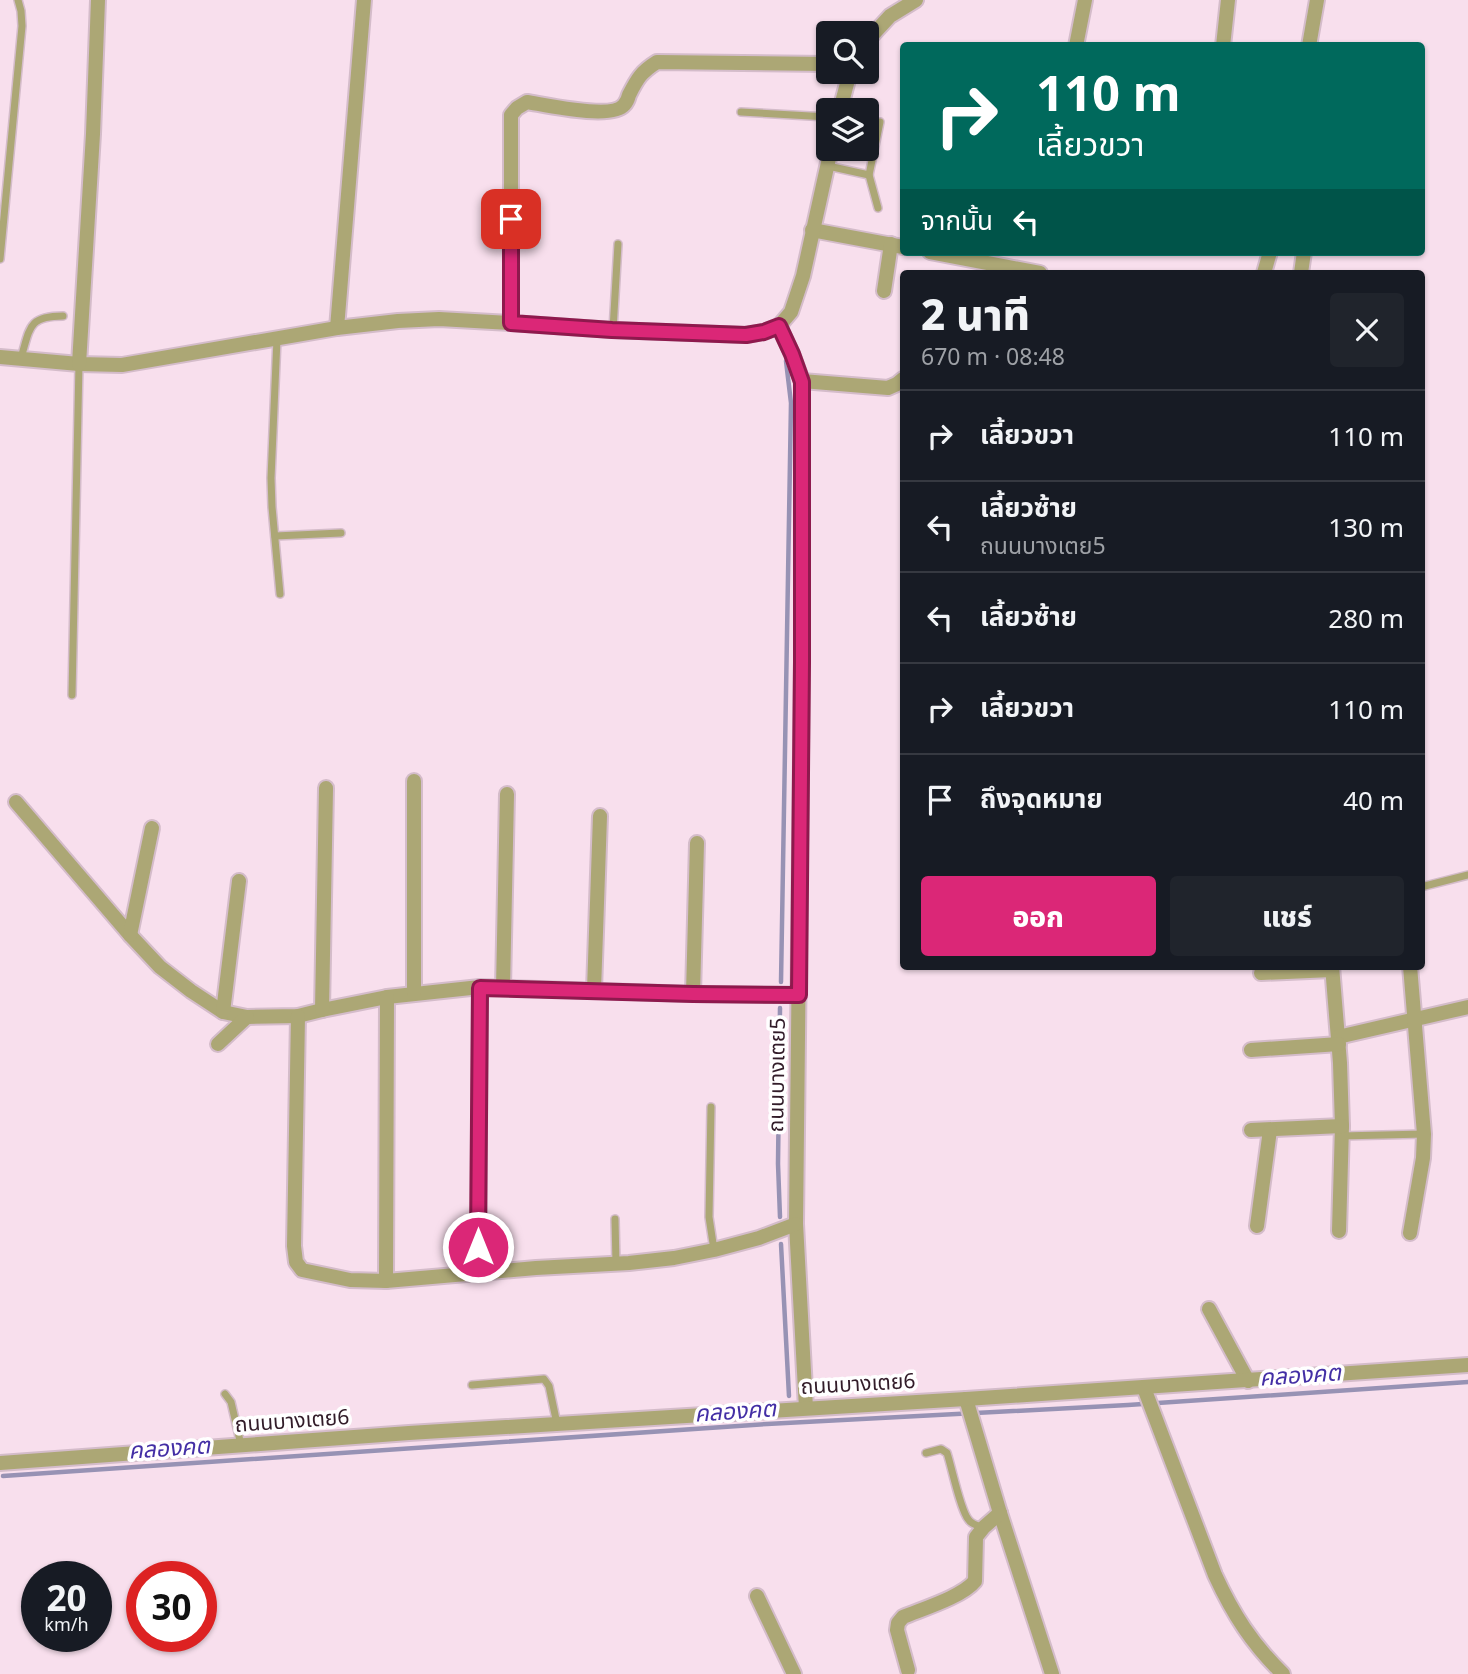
<!DOCTYPE html>
<html lang="th">
<head>
<meta charset="utf-8">
<style>
	body { margin:0; font-family:"Noto Sans","Noto Sans Thai",sans-serif; background:#20242c; color:#f1f3f6; height:100vh; display:flex; flex-direction:column; font-size:26px; white-space:nowrap }
	* { box-sizing:border-box; margin:0 }
	p { font-size:23px; color:#9ea1a6 }
	.icon { flex:none; width:38px; height:38px; fill:none; stroke:currentColor; stroke-width:2; stroke-linecap:round; stroke-linejoin:round }
	.map { position:relative; flex:1; overflow:hidden }
	.panel { position:absolute; left:900px; top:270px; width:525px; height:700px; display:flex; flex-direction:column; background:#171b24; border-radius:7px; box-shadow:0 2px 5px #0004 }
	.panel>* { flex:none }
	.guide { position:absolute; left:900px; top:42px; width:525px; height:214px; border-radius:7px; box-shadow:0 2px 5px #0004; background:#00695c; color:#fff; overflow:hidden }
	.controls { position:absolute; left:816px; top:21px; display:grid; gap:14px }
	.controls a { display:grid; place-items:center; width:63px; height:63px; border-radius:7px; background:#171b24; box-shadow:0 2px 5px #0004; font-size:35px }
	.speed { position:absolute; left:21px; top:1561px; display:flex; gap:14px; font-size:35px; font-weight:700; text-align:center }
	.speed>* { display:grid; place-content:center; width:91px; height:91px; border-radius:50%; background:#171b24; box-shadow:0 2px 5px #0004; line-height:1 }
	.speed small { font-size:18px; font-weight:400 }
	.speed .limit { border:10px solid #d22; background:#fff; color:#111 }
	.pin { position:absolute; display:grid; place-items:center; width:60px; height:60px; color:#fff; margin:-30px; border-radius:14px; box-shadow:0 4px 10px #0006 }
	.me { position:absolute; width:77px; margin:-38px; rotate:0deg; stroke-linejoin:round; filter:drop-shadow(0 0 5px #0008) }
	.turn { display:flex; align-items:center; gap:24px; height:147px; padding:0 21px; font-size:32px }
	.turn .icon { width:91px; height:91px; stroke-width:2.5 }
	.turn b { display:block; font-size:49px; line-height:60px }
	.then { display:flex; align-items:center; height:66px; padding:0 21px; background:#0003; gap:14px; font-size:26px }
	.round { display:grid; place-items:center; flex:none; width:74px; height:74px; border-radius:7px; background:#20242c }
	.overview { display:flex; align-items:center; justify-content:space-between; height:119px; padding:0 21px }
	h1 { font-size:42px; font-weight:800; line-height:52px }
	.button { display:flex; gap:14px; margin-top:auto; padding:14px 21px }
	.button a { flex:1; height:80px; border-radius:7px; background:#db2777; color:#fff; font-size:28px; font-weight:800; line-height:80px; text-align:center }
	.button a+a { background:#20242c; color:#f1f3f6 }
	ul { padding:0; list-style:none }
	li { display:flex; align-items:center; gap:21px; height:91px; padding:0 21px; border-top:2px solid #363941 }
	li div { flex:1 }
	li b { display:block; font-size:26px }
	li em { font-style:normal }
	.map>svg:first-child { display:block }
</style>
</head>
<body>
<div class="map">
<svg width="1468" height="1674" viewBox="0 0 1468 1674">
	<rect width="100%" height="100%" fill="#f8dfed"/>
	<g fill="none" stroke-linecap="round" stroke-linejoin="round">
		<g stroke="#9792b4" stroke-width="4.5">
			<polyline points="781,982 791,403 786,361"/>
			<polyline points="780,1217 778,1164 780,1008"/>
			<polyline points="781,1244 789,1396"/>
			<polyline points="3,1476 767,1424 1128,1405 1468,1382"/>
		</g>
		<defs>
			<g id="service">
				<polyline points="741,112 828,117"/>
				<polyline points="828,166 869,175 880,122"/>
				<polyline points="869,175 878,208"/>
				<polyline points="0,259 22,26 21,11 18,0"/>
				<polyline points="613,330 618,244"/>
				<polyline points="277,339 271,478 272,507 280,594"/>
				<path d="M21,358C30,328 28,316 63,316"/>
				<polyline points="275,536 341,533"/>
				<polyline points="72,695 79,364"/>
				<polyline points="1421,887 1468,875"/>
				<polyline points="711,1107 709,1217 714,1250"/>
				<polyline points="1341,1136 1424,1134"/>
				<polyline points="615,1219 616,1264"/>
				<polyline points="472,1385 544,1379 549,1386 557,1424"/>
				<polyline points="225,1394 231,1402 241,1445"/>
				<path d="M926,1453L941,1449L947,1453C952,1468 960,1509 968,1519C971,1524 978,1526 983,1527"/>
			</g>
			<g id="minor">
				<polyline points="866,42 890,16 916,0"/>
				<polyline points="1076,46 1085,0"/>
				<polyline points="1223,46 1228,0"/>
				<polyline points="1309,46 1317,0"/>
				<polyline points="840,110 850,72"/>
				<polyline points="812,230 903,247"/>
				<polyline points="930,252 1040,273"/>
				<polyline points="1264,273 1270,252"/>
				<polyline points="1301,273 1304,252"/>
				<polyline points="884,291 891,244"/>
				<path d="M511,323V115L517,108L527,102C546,105 612,120 624,105C627,102 628,99 629,95C637,79 641,72 657,62L828,64"/>
				<polyline points="779,326 792,354 802,381 802,662 796,1224 806,1408"/>
				<polyline points="337,328 364,0"/>
				<polyline points="0,357 79,364 122,365 337,328 398,321 439,319 511,323 613,330 746,335 764,332 779,326 791,312 803,276 831,149"/>
				<polyline points="79,364 93,134 98,0"/>
				<polyline points="802,381 888,388 897,384 903,379"/>
				<polyline points="16,802 130,935 160,967 191,991 223,1012 247,1017 298,1016 322,1010 387,997 480,987 693,994 799,995"/>
				<polyline points="130,935 152,828"/>
				<polyline points="1332,966 1340,1063 1342,1126 1339,1231"/>
				<polyline points="1261,973 1332,970"/>
				<polyline points="503,988 507,794"/>
				<polyline points="594,990 600,816"/>
				<polyline points="414,993 414,781"/>
				<polyline points="693,994 697,843"/>
				<polyline points="322,1010 326,788"/>
				<polyline points="223,1012 239,881"/>
				<polyline points="298,1016 294,1246 296,1262 302,1270 350,1280 386,1281 536,1268 629,1263 674,1258 714,1250 759,1238 796,1224"/>
				<polyline points="1338,1037 1468,1007"/>
				<polyline points="218,1044 247,1017"/>
				<polyline points="1251,1050 1339,1044"/>
				<polyline points="1251,1130 1342,1126"/>
				<polyline points="1257,1226 1270,1130"/>
				<polyline points="1410,1233 1423,1158 1424,1134 1410,966"/>
				<polyline points="478,1273 480,987"/>
				<polyline points="386,1281 387,997"/>
				<polyline points="1209,1309 1248,1381"/>
				<path d="M1144,1388L1215,1575C1233,1614 1252,1644 1283,1674"/>
				<polyline points="966,1399 1000,1513 1052,1674"/>
				<polyline points="0,1463 409,1433 966,1399 1468,1365"/>
				<polyline points="757,1596 794,1674"/>
				<path d="M908,1670L897,1630L898,1623L903,1617C922,1609 962,1597 975,1581L976,1537L984,1527L1000,1513"/>
			</g>
		</defs>
		<use href="#service" stroke="#d4bcca" stroke-width="10"/>
		<use href="#minor" stroke="#d4bcca" stroke-width="18"/>
		<use href="#service" stroke="#aca775" stroke-width="7"/>
		<use href="#minor" stroke="#aca775" stroke-width="14"/>
	</g>
	<g fill="none" stroke-linecap="round" stroke-linejoin="round">
		<defs>
			<polyline id="route" points="478,1247 480,988 693,994 799,995 802,662 802,382 792,354 779,326 764,332 746,335 612,330 511,323 511,219"/>
		</defs>
		<use href="#route" stroke="#8e194d" stroke-width="18"/>
		<use href="#route" stroke="#db2777" stroke-width="12"/>
	</g>
	<g text-anchor="middle" stroke-width="7" stroke-linejoin="round" paint-order="stroke">
		<g font-size="21" fill="#321c29" stroke="#fff">
			<text transform="translate(777 1075) rotate(-89)" y="7">ถนนบางเตย5</text>
			<text transform="translate(858 1384) rotate(-3)" y="7">ถนนบางเตย6</text>
			<text transform="translate(292 1421) rotate(-4)" y="7">ถนนบางเตย6</text>
		</g>
		<g font-size="23" font-style="italic" fill="#432fa5" stroke="#fff">
			<text transform="translate(1300 1375) rotate(-4)" y="8">คลองคต</text>
			<text transform="translate(735 1411) rotate(-4)" y="8">คลองคต</text>
			<text transform="translate(169 1448) rotate(-4)" y="8">คลองคต</text>
		</g>
	</g>
</svg>
<div class="controls">
<a><svg class="icon" aria-label="search" viewBox="0 0 24 24"><circle cx="10" cy="10" r="6"/><path d="M15 15l6 6"/></svg></a>
<a><svg class="icon" aria-label="layers" viewBox="0 0 24 24"><path d="M12 4l9 5-9 5-9-5zM3 14l9 5 9-5"/></svg></a>
</div>
<div class="speed"><div>20<small>km/h</small></div><div class="limit">30</div></div>
<div class="pin" style="left:511px;top:219px;background:#d93025"><svg class="icon" aria-label="arrive" viewBox="0 0 24 24"><path d="M6 21V4h12l-3 4 3 4H6"/></svg></div>
<svg class="me" style="left:478px;top:1247px" viewBox="-20 -20 40 40"><circle r="17" fill="#db2777" stroke="#fff" stroke-width="3"/><path d="M0-11L8 9 0 5-8 9z" fill="#fff"/></svg>
<div class="guide">
<div class="turn"><svg class="icon" aria-label="right" viewBox="0 0 24 24"><path d="M7 20v-9h11M14 6l5 5-5 5"/></svg><div><b>110 m</b>เลี้ยวขวา</div></div>
<div class="then">จากนั้น<svg class="icon" aria-label="left" viewBox="0 0 24 24"><path d="M17 20v-9H6M10 6l-5 5 5 5"/></svg></div>
</div>
<section class="panel">
<div class="overview"><div><h1>2 นาที</h1><p>670 m · 08:48</p></div><a class="round"><svg class="icon" aria-label="close" viewBox="0 0 24 24"><path d="M6 6l12 12M18 6L6 18"/></svg></a></div>
<ul>
<li><svg class="icon" aria-label="right" viewBox="0 0 24 24"><path d="M7 20v-9h11M14 6l5 5-5 5"/></svg><div><b>เลี้ยวขวา</b></div><em>110 m</em></li>
<li><svg class="icon" aria-label="left" viewBox="0 0 24 24"><path d="M17 20v-9H6M10 6l-5 5 5 5"/></svg><div><b>เลี้ยวซ้าย</b><p>ถนนบางเตย5</p></div><em>130 m</em></li>
<li><svg class="icon" aria-label="left" viewBox="0 0 24 24"><path d="M17 20v-9H6M10 6l-5 5 5 5"/></svg><div><b>เลี้ยวซ้าย</b></div><em>280 m</em></li>
<li><svg class="icon" aria-label="right" viewBox="0 0 24 24"><path d="M7 20v-9h11M14 6l5 5-5 5"/></svg><div><b>เลี้ยวขวา</b></div><em>110 m</em></li>
<li><svg class="icon" aria-label="arrive" viewBox="0 0 24 24"><path d="M6 21V4h12l-3 4 3 4H6"/></svg><div><b>ถึงจุดหมาย</b></div><em>40 m</em></li>
</ul>
<div class="button"><a>ออก</a><a>แชร์</a></div>
</section>
</div>
</body>
</html>
